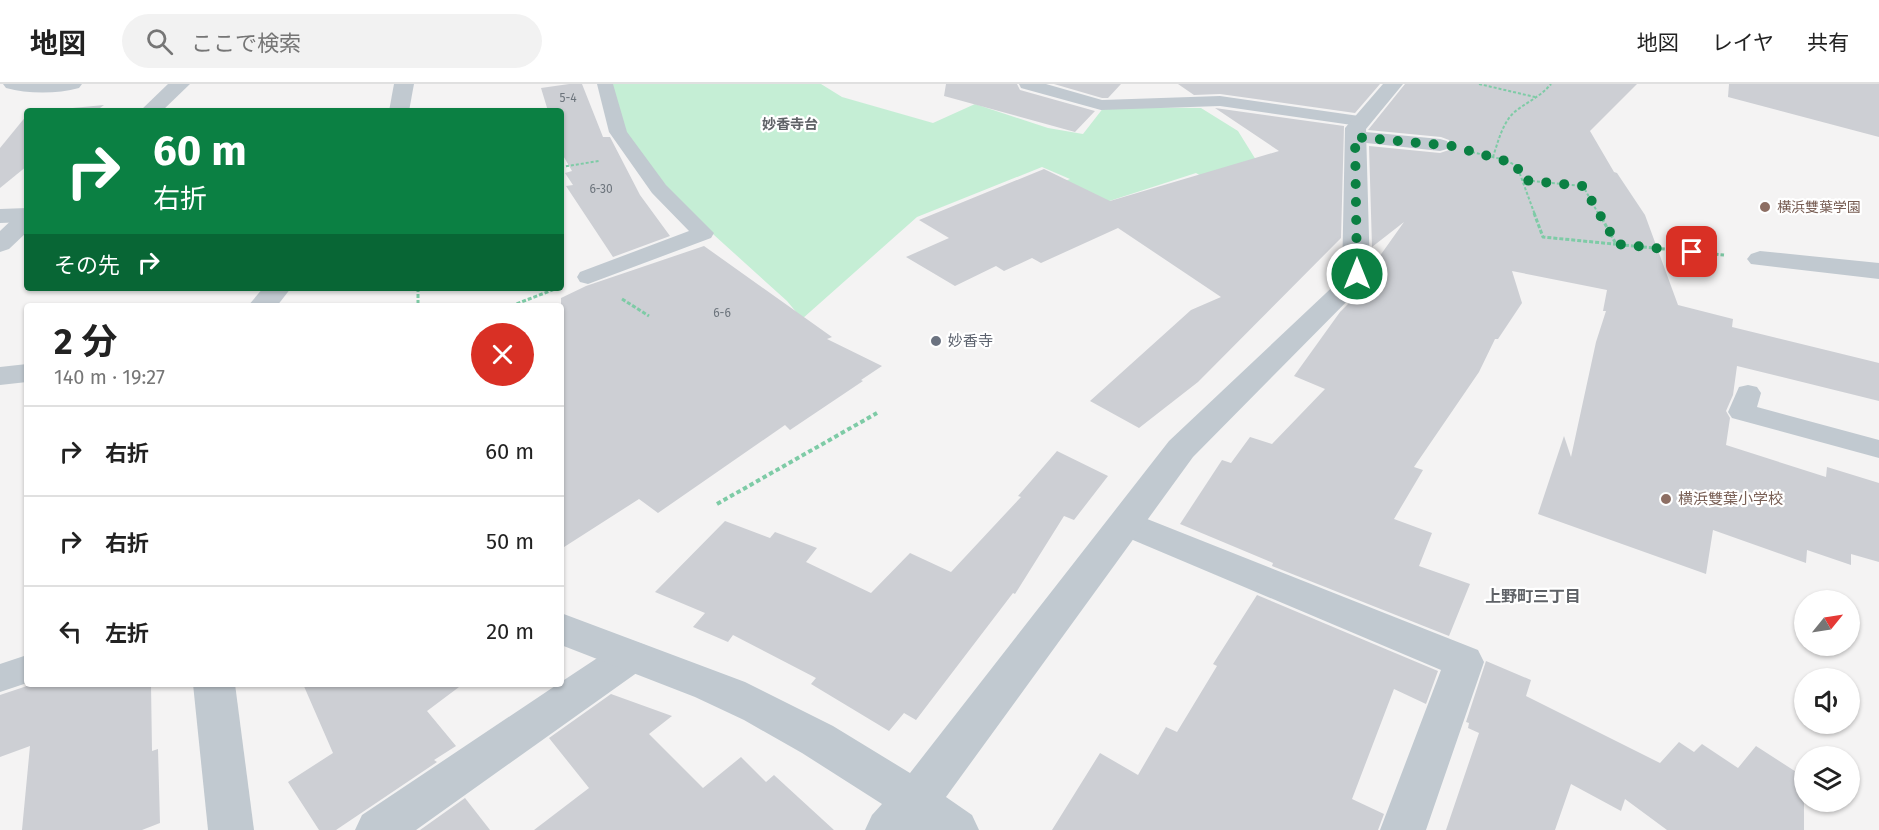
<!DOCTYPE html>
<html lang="ja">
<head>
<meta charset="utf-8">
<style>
	body { margin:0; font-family:"Fira Sans","Noto Sans JP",sans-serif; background:#f2f2f2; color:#222; height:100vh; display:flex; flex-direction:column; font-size:22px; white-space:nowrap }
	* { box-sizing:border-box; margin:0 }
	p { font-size:20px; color:#767676 }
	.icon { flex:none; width:33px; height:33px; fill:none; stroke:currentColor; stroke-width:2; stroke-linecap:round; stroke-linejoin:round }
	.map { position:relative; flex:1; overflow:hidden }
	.details { position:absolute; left:24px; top:219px; width:540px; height:384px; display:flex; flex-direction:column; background:#fff; border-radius:6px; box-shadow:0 2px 4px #0004 }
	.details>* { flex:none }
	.hud { position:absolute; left:24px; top:24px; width:540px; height:183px; border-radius:6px; box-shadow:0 2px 4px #0004; background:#0b8043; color:#fff; overflow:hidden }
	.needle { width:39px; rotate:60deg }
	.fabs { position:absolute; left:1794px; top:506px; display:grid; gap:12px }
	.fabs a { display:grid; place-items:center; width:66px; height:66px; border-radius:50%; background:#fff; box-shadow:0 2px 4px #0004; font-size:30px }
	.pin { position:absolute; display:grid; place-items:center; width:51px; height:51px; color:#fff; margin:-26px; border-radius:12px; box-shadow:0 3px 9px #0006 }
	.me { position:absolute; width:66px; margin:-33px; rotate:0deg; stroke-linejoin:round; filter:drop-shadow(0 0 4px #0008) }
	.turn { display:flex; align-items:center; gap:21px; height:126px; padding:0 30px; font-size:27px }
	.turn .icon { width:78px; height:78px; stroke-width:2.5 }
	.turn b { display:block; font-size:42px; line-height:51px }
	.then { display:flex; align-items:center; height:57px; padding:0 30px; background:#0003; gap:12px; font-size:22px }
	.round { display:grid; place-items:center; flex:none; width:63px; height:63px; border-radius:32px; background:#f2f2f2 }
	.summary { display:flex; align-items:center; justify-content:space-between; height:102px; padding:0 30px }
	h1 { font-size:36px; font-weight:700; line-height:45px }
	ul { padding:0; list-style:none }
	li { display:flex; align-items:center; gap:18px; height:90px; padding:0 30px; border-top:2px solid #e0e0e0 }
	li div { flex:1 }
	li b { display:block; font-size:22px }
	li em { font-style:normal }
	header { display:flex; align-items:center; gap:36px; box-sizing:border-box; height:84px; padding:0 30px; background:#fff; border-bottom:2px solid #e0e0e0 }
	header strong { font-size:28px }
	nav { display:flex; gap:33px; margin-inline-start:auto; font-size:21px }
	.search { width:420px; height:54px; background:#f2f2f2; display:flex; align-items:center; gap:15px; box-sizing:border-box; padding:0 21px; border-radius:33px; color:#767676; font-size:22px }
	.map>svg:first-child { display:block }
</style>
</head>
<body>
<header>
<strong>地図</strong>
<div class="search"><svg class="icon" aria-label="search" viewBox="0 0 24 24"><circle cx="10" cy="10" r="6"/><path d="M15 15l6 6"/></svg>ここで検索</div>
<nav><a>地図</a><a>レイヤ</a><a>共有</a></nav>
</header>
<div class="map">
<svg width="1879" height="746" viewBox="0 0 1879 746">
	<rect width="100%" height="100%" fill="#f4f3f3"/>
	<polygon fill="#c5eed5" points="612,0 821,0 842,13 933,39 975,20 1048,44 1083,50 1104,23 1201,24 1238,47 1256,76 1258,125 1196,89 1097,121 1063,98 1070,95 1042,83 917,133 802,235 787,217 714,151 667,103 625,48"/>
	<g fill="#cdcfd4">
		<polygon points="569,0 582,0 603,53 610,53 640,111 670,152 613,173 566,102 573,101 565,89 572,87 561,68 561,27 548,27 541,4"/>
		<polygon points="946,0 1017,0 1020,6 1095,27 1075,48 944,12"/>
		<polygon points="1054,0 1121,0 1108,14 1102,14"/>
		<polygon points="1178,0 1380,0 1355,29 1220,10 1194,11"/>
		<polygon points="1405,0 1637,0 1590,47 1614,88 1617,89 1645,131 1678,221 1733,235 1732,243 1879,279 1879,317 1737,282 1733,311 1726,327 1730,334 1726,361 1826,393 1827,383 1879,399 1879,478 1851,470 1851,481 1807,466 1806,479 1713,446 1706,490 1538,430 1564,352 1571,373 1596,258 1606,227 1603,227 1607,206 1512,187 1522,219 1498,255 1495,255 1479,288 1414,383 1423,386 1394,435 1432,449 1419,482 1470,500 1449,552 1272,482 1273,479 1180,440 1222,376 1231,379 1250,353 1272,360 1325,305 1294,292 1340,228 1369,199 1372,183 1404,138 1372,163 1369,62 1440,69 1449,66 1451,62 1449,56 1441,53 1368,46"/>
		<polygon points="1729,0 1879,0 1879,53 1728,13"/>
		<polygon points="104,21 96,27 41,27"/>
		<polygon points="1215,24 1344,42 1341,154 1198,298 1139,344 1090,317 1191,226 1221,213 1118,144 1041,179 1032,174 1004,187 996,182 955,202 906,173 949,154 919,136 1044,85 1110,117 1279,67"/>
		<polygon points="27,31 27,82 0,104 0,64"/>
		<polygon points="704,162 832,253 827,255 882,282 861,296 863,297 790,346 785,341 658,429 639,415 561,465 561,214 586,202"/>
		<polygon points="1057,367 1108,392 1074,436 1064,432 1015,510 1013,509 916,636 904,629 889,647 811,600 816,594 733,551 728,558 693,543 705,529 655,508 725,437 770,454 775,448 817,464 806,478 871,509 910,469 951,488 1021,413 1018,412"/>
		<polygon points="1257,511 1438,587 1426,620 1394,605 1352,715 1384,730 1378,746 1052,746 1100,669 1138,691 1166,643 1177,648 1217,582 1213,580"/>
		<polygon points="1486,577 1531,596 1526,612 1660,679 1679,658 1694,668 1702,660 1738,684 1756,662 1804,693 1804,746 1667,746 1625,715 1621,727 1571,700 1555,746 1446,746 1479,649 1468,644 1469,639 1466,638"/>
		<polygon points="33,600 151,600 152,667 158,665 160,739 142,746 22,746 30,662 0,673 0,611"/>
		<polygon points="303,600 463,600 427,627 456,662 434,676 437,678 336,746 319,746 288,698 333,669"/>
		<polygon points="611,610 672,632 649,650 703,704 741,673 766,698 774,691 834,746 534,746 589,704 549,654"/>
		<polygon points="465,714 490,746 420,746"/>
	</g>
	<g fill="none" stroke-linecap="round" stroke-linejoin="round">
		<g stroke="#7ecba6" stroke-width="2" stroke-dasharray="3 2" stroke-linecap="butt">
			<polyline points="1479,0 1535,13"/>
			<polyline points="1472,68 1505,76 1517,82 1535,131"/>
			<path d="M1493,73C1498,58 1503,36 1517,26C1529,17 1541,12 1551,0"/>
			<polyline points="561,83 599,77"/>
			<polyline points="1522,96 1583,102 1599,131"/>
		</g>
		<g stroke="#7ecba6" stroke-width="3" stroke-dasharray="4 2" stroke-linecap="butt">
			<polyline points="1534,129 1543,153 1724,171"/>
			<polyline points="1599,129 1616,160"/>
			<polyline points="418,204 418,222"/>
			<polyline points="622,215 649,232"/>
			<polyline points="511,222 555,205"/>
		</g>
		<polyline stroke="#7ecba6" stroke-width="4" stroke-dasharray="4.5 3" stroke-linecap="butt" points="717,420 877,329"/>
		<g fill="#c1c9d0" fill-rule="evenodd">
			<polygon points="597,0 613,0 627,48 666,101 714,149 711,154 588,200 580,198 577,193 580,188 689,147 652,109 609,48"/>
			<polygon points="1019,0 1046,0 1102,16 1220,12 1359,32 1365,33 1368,37 1365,41 1359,42 1220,22 1101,26 1021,4"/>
			<polygon points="1355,47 1440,55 1447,57 1449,61 1447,65 1440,67 1348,57 1346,53 1348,49"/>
			<polygon points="1748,301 1757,303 1761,309 1757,323 1879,356 1879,374 1732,334 1728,328 1739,303"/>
			<polygon points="27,571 27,599 0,608 0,580"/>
		</g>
		<g fill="#c1c9d0" fill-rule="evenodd">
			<path d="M3,0H82L79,4C57,10 28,10 6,4Z"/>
			<polygon points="27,124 27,138 0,139 0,125"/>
			<polygon points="1760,167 1879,179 1879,195 1751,180 1747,175 1751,170"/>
			<polygon points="27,280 27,298 0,301 0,283"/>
			<polygon points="1127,427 1478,566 1484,578 1426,746 1380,746 1441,586 1114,448 1109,439 1114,430"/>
			<polygon points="631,556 645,561 651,572 645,583 416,746 355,746 362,731 558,600 561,600 561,598 617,561"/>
		</g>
		<g fill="#c1c9d0" fill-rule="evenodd">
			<polygon points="168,0 190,0 162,27 140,27"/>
			<polygon points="394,0 414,0 409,27 389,27"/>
			<polygon points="1383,0 1403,0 1366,45 1370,190 1367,197 1193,373 946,713 972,731 979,746 865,746 872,731 882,720 802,669 744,636 695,613 561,561 561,529 745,598 833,642 910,689 1169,357 1342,194 1345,44"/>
			<polygon points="27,128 27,148 9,165 0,168 0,147 18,130"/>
			<polygon points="263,204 291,204 277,222 248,222"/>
			<polygon points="193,600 235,600 254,746 208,746"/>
		</g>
	</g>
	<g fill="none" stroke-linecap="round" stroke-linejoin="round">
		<polyline stroke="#0b8043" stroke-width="10" stroke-dasharray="0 18" points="1357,190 1355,53 1452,62 1513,79 1517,82 1522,96 1583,102 1617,160 1692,168"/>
	</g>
	<g fill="#8d6e63" stroke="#fff" stroke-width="2">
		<circle cx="1765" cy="123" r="6"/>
		<circle cx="1666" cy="415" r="6"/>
	</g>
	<circle fill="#6b7280" stroke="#fff" stroke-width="2" cx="936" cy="257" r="6"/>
	<g text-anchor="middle" stroke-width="4.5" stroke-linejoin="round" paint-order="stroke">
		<g font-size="12" fill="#6c747c">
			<text x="568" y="18">5-4</text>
			<text x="601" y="109">6-30</text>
			<text x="722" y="233">6-6</text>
		</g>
		<g font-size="14" font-weight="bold" fill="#5f6267" stroke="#fff">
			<text x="790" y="45">妙香寺台</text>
		</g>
		<g font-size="14" fill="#785e54" stroke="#fff" text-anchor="start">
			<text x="1777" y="128">横浜雙葉学園</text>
		</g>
		<g font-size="15" fill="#5b616d" stroke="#fff" text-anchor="start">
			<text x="948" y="262">妙香寺</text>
		</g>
		<g font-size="15" fill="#785e54" stroke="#fff" text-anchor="start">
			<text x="1678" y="420">横浜雙葉小学校</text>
		</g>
		<g font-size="16" font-weight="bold" fill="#5f6267" stroke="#fff">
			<text x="1533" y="518">上野町三丁目</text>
		</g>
	</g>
</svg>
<div class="fabs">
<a><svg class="needle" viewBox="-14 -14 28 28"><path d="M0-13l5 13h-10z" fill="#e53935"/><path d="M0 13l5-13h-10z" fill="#767676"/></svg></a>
<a><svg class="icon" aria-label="sound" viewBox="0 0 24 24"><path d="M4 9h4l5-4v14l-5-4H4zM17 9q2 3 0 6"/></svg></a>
<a><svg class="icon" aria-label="layers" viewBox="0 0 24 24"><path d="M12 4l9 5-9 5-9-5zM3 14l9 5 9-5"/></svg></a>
</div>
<div class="pin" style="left:1692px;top:168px;background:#d93025"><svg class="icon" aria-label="arrive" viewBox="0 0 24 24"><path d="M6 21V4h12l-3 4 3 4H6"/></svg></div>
<svg class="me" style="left:1357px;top:190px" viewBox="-20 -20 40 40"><circle r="17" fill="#0b8043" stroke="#fff" stroke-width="3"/><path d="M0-11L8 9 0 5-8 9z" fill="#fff"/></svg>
<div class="hud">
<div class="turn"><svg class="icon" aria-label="right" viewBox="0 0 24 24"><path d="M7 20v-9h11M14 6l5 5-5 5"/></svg><div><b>60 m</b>右折</div></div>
<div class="then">その先<svg class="icon" aria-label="right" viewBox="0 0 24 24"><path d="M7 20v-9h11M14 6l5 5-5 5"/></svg></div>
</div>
<section class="details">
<div class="summary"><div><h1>2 分</h1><p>140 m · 19:27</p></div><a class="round" style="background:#d93025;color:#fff"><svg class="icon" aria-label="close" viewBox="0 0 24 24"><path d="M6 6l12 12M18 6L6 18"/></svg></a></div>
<ul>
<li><svg class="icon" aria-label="right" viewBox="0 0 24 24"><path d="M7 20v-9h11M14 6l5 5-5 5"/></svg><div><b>右折</b></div><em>60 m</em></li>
<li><svg class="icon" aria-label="right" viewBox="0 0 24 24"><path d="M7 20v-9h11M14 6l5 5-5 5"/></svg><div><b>右折</b></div><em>50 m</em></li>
<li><svg class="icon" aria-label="left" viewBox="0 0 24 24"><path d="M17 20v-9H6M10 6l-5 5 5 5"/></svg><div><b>左折</b></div><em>20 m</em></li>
</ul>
</section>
</div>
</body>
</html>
